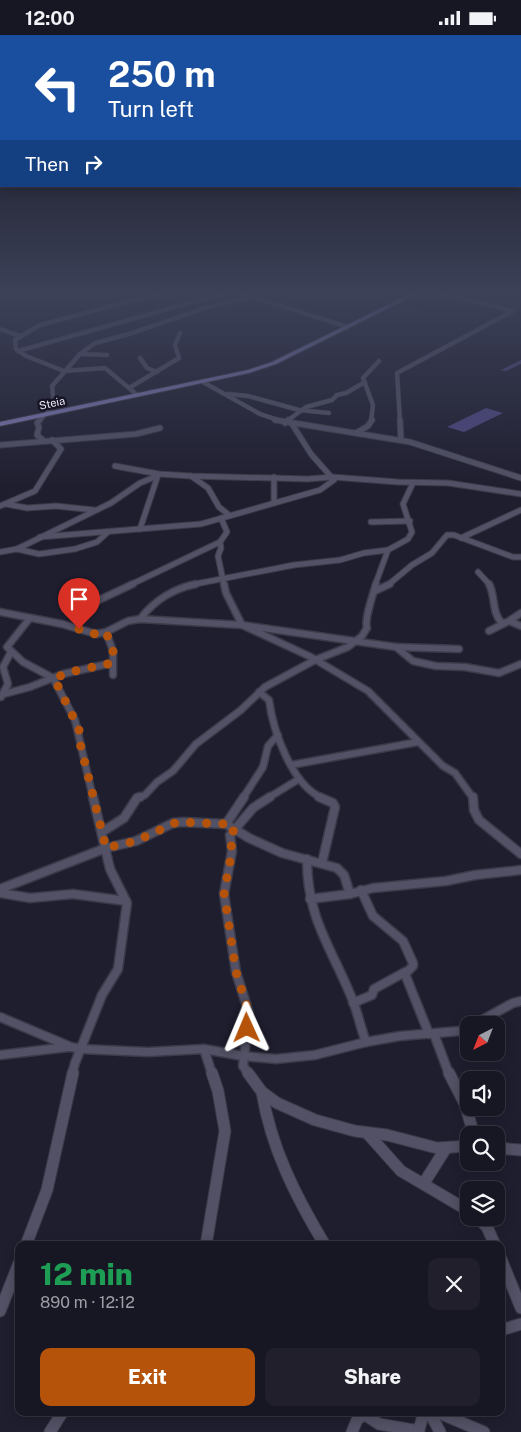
<!DOCTYPE html>
<html lang="en">
<head>
<meta charset="utf-8">
<style>
	body { margin:0; font-family:"Public Sans",sans-serif; background:#201f2b; color:#f1f3f6; height:100vh; display:flex; flex-direction:column; font-size:19px; white-space:nowrap }
	* { box-sizing:border-box; margin:0 }
	p { font-size:16px; color:#9e9fa6 }
	.icon { flex:none; width:28px; height:28px; fill:none; stroke:currentColor; stroke-width:2; stroke-linecap:round; stroke-linejoin:round }
	.map { position:relative; flex:1; overflow:hidden }
	.sheet { position:absolute; left:15px; top:1206px; width:490px; height:175px; display:flex; flex-direction:column; background:#171623; border-radius:10px; box-shadow:0 2px 12px #0003,0 0 0 1px #363541 }
	.sheet>* { flex:none }
	.hud { position:absolute; left:0px; top:0px; width:521px; height:152px; box-shadow:0 2px 12px #0003,0 0 0 1px #363541; background:#1a4fa0; color:#fff; overflow:hidden }
	.needle { width:32px; rotate:222deg }
	.fabs { position:absolute; left:460px; top:981px; display:grid; gap:10px }
	.fabs a { display:grid; place-items:center; width:45px; height:45px; border-radius:10px; background:#171623; box-shadow:0 2px 12px #0003,0 0 0 1px #363541; font-size:25px }
	.pin { position:absolute; display:grid; place-items:center; width:42px; height:42px; color:#fff; margin:-51px -21px; border-radius:50% 50% 50% 0; rotate:-45deg; box-shadow:0 0 5px #0007 }
	.pin .icon { rotate:45deg }
	.me { position:absolute; width:55px; margin:-28px; rotate:359deg; stroke-linejoin:round; filter:drop-shadow(0 0 4px #0008) }
	.turn { display:flex; align-items:center; gap:18px; height:105px; padding:0 25px; font-size:22px }
	.turn .icon { width:65px; height:65px; stroke-width:2.5 }
	.turn b { display:block; font-size:35px; line-height:42px }
	.then { display:flex; align-items:center; height:48px; padding:0 25px; background:#0003; gap:10px; font-size:19px }
	.round { display:grid; place-items:center; flex:none; width:52px; height:52px; border-radius:10px; background:#201f2b }
	.overview { display:flex; align-items:center; justify-content:space-between; height:85px; padding:0 25px }
	h1 { font-size:30px; font-weight:800; line-height:38px; color:#1e9e55 }
	.button { display:flex; gap:10px; margin-top:auto; padding:10px 25px }
	.button a { flex:1; height:58px; border-radius:10px; background:#b45309; color:#fff; font-size:20px; font-weight:800; line-height:58px; text-align:center }
	.button a+a { background:#201f2b; color:#f1f3f6 }
	.status { display:flex; justify-content:space-between; align-items:center; height:35px; padding:0 25px; background:#171623; direction:ltr }
	.status svg { height:14px; fill:currentColor }
	.map>svg:first-child { display:block }
</style>
</head>
<body>
<div class="status"><b>12:00</b><svg viewBox="0 0 49 12"><path d="M0 12V9h3v3zM5 12V6h3v6zM10 12V3h3v9zM15 12V0h3v12zM26 1h20v11H26zM47 4h2v5h-2z"/></svg></div>
<div class="map">
<svg width="521" height="1397" viewBox="0 0 521 1397">
	<rect width="100%" height="100%" fill="#1f1e2f"/>
	<g fill="#28263d">
		<polygon points="442,258 521,258 521,278"/>
		<polygon points="398,271 429,277 416,284 388,276"/>
	</g>
	<polygon fill="#4e4782" points="486,373 503,378 464,397 447,392"/>
	<g fill="none" stroke-linecap="round" stroke-linejoin="round">
		<polygon fill="#4e4782" fill-rule="evenodd" points="521,325 521,329 506,336 501,335"/>
		<defs>
			<g id="minor-far4">
				<polyline points="239,258 348,292"/>
				<polyline points="0,294 20,301"/>
				<polyline points="18,316 225,258"/>
				<polyline points="80,319 107,320"/>
				<polyline points="140,323 147,333 157,337"/>
				<polyline points="203,347 260,379 281,386"/>
				<polyline points="129,353 105,333 64,336 26,321 16,314 15,305 40,290 161,258"/>
				<polyline points="228,359 248,361 299,375 329,378"/>
				<polyline points="137,360 129,353 179,323 175,310 180,298"/>
				<polyline points="39,386 54,370 52,351 80,319 95,308 129,299 202,274 249,262"/>
				<polyline points="287,386 306,372 332,365 337,360 346,358 365,347"/>
				<polyline points="371,386 373,370 363,343 379,326"/>
				<polyline points="400,386 397,338 513,276 438,258"/>
			</g>
			<g id="minor-far3">
				<polyline points="40,385 37,388 39,392 37,400 44,406"/>
				<polyline points="275,385 410,407 521,443"/>
				<polyline points="400,385 401,405"/>
				<polyline points="285,388 288,385"/>
				<polyline points="356,398 368,391 372,385"/>
				<polyline points="0,410 136,399 160,393"/>
				<polyline points="115,431 159,439 191,441 308,444 332,442 398,447 448,448 521,459"/>
				<polyline points="191,441 208,453 219,472 229,480"/>
				<polyline points="274,442 274,468"/>
				<polyline points="6,469 27,473 56,471 94,475"/>
				<polyline points="0,471 35,456 61,414 52,405"/>
				<polyline points="221,483 227,497 220,507 221,513 218,521 224,550"/>
				<polyline points="371,487 410,486"/>
				<polyline points="140,494 158,440"/>
				<polyline points="40,502 201,489 320,455 334,445 311,419 292,389"/>
				<polyline points="461,503 521,475"/>
				<polyline points="17,514 111,468 140,448 157,441"/>
				<polyline points="0,517 17,514 39,519 75,514 97,507 108,497"/>
				<polyline points="478,537 490,550"/>
				<polyline points="130,550 220,507"/>
				<polyline points="190,550 294,530 340,525 364,518 388,515 408,504 412,497 403,469 413,448"/>
				<polyline points="375,550 388,515"/>
				<polyline points="388,550 412,530 432,518 447,500 454,500 513,522 521,522"/>
			</g>
			<g id="minor-far2">
				<polyline points="224,549 226,558 242,590 311,622 368,656 443,731 455,738 473,763"/>
				<path d="M489,549C496,562 491,578 503,589"/>
				<polyline points="375,556 390,549"/>
				<polyline points="0,577 62,589 96,599 106,597 128,586 140,584 242,590 396,612 413,626 436,631 465,632 499,638 521,629"/>
				<polyline points="521,578 509,586 521,591"/>
				<polyline points="76,582 99,565 133,549"/>
				<polyline points="30,583 7,612 23,627 53,643 75,685 93,763"/>
				<path d="M140,584C155,565 172,554 196,549"/>
				<polyline points="489,596 507,587"/>
				<polyline points="106,597 113,616 113,640"/>
				<polyline points="396,612 459,614"/>
				<path d="M259,657L269,665C273,696 292,750 322,763"/>
				<polyline points="0,660 30,652 63,639 112,628"/>
				<polyline points="1,662 8,649 3,632 11,617"/>
				<polyline points="291,730 418,707"/>
				<path d="M137,763L145,760L157,747L173,736L196,709L241,675L265,652L315,625L348,612L362,601L367,593C364,584 373,560 376,549"/>
				<polyline points="243,763 263,732 268,711 278,700"/>
				<polyline points="268,763 299,744"/>
			</g>
			<g id="minor-far1">
				<polyline points="319,762 333,768 335,772 322,828"/>
				<polyline points="473,762 474,775 479,785 521,819"/>
				<polyline points="226,789 244,762"/>
				<polyline points="102,797 124,783 137,763 140,762"/>
				<path d="M307,824C307,885 332,913 353,966C358,979 361,994 366,1007"/>
				<polyline points="0,854 106,813 136,806 173,788 183,787 226,789 249,803 282,818 337,833 344,840 350,859 373,853 446,846 475,840 521,835"/>
				<polyline points="361,855 373,881 403,906 413,928 413,931 405,939 429,999"/>
				<polyline points="0,858 30,863 73,859 126,866"/>
				<polyline points="310,864 350,859"/>
				<polyline points="353,968 372,960 374,954 405,937"/>
				<polyline points="0,982 71,1012 81,1014 148,1017 204,1014 243,1021 276,1024 315,1020 366,1007 400,1001 460,996 469,993"/>
				<polyline points="473,990 513,968 521,966"/>
				<polyline points="434,999 449,1039"/>
				<polyline points="204,1014 212,1039"/>
				<polyline points="0,1020 68,1012"/>
				<polyline points="72,1039 75,1028 102,960 118,934 127,868 110,834 93,762"/>
				<polyline points="249,1039 243,1031 249,978 236,937 224,859 232,816 230,800 253,773 270,762"/>
			</g>
			<g id="minor">
				<polyline points="248,1038 262,1057 277,1068 315,1085 355,1096 387,1100 437,1113 469,1111"/>
				<polyline points="449,1038 465,1069 474,1100"/>
				<path d="M262,1057C271,1113 296,1162 325,1210"/>
				<polyline points="367,1098 401,1136 469,1176"/>
				<polyline points="496,1113 521,1115"/>
				<polyline points="424,1148 446,1113"/>
				<polyline points="477,1182 487,1192 495,1210"/>
				<polyline points="26,1210 47,1155 73,1038"/>
				<polyline points="206,1210 225,1096 218,1056 212,1038"/>
				<polyline points="501,1224 521,1273"/>
				<polyline points="0,1276 19,1228"/>
				<polyline points="501,1295 521,1289"/>
				<polyline points="430,1378 440,1397"/>
				<polyline points="439,1378 484,1397"/>
				<polyline points="50,1397 62,1378"/>
				<polyline points="352,1397 357,1385 362,1381 367,1381 379,1389 419,1396"/>
				<polyline points="418,1397 424,1378"/>
			</g>
			<polygon id="primary" points="412,258 419,258 276,329 249,338 0,391 0,387 248,335 272,327"/>
		</defs>
		<use href="#minor-far4" stroke="#3b3a49" stroke-width="5"/>
		<use href="#minor-far3" stroke="#3b3a49" stroke-width="7"/>
		<use href="#minor-far2" stroke="#3b3a49" stroke-width="9"/>
		<use href="#minor-far1" stroke="#3b3a49" stroke-width="11"/>
		<use href="#minor" stroke="#3b3a49" stroke-width="13"/>
		<use href="#primary" stroke="#3b3a49" stroke-width="2"/>
		<use href="#minor-far4" stroke="#525165" stroke-width="4"/>
		<use href="#minor-far3" stroke="#525165" stroke-width="5"/>
		<use href="#minor-far2" stroke="#525165" stroke-width="6"/>
		<use href="#minor-far1" stroke="#525165" stroke-width="8"/>
		<use href="#minor" stroke="#525165" stroke-width="11"/>
		<use href="#primary" fill="#7d77b1" fill-rule="evenodd"/>
	</g>
	<linearGradient id="sky" x2="0" y2="1"><stop stop-color="#11101a"/><stop offset="0.57" stop-color="#3c4158"/><stop offset="1" stop-color="#3c4158" stop-opacity="0"/></linearGradient>
	<rect width="521" height="454" fill="url(#sky)"/>
	<g fill="none" stroke-linecap="round" stroke-linejoin="round">
		<polyline stroke="#b45309" stroke-width="9" stroke-dasharray="0 16.2" points="79,594 93,599 106,597 113,616 112,628 75,636 54,643 79,694 79,704 106,813 136,806 177,787 226,789 235,794 230,800 232,816 224,858 236,937 249,978 247,993"/>
	</g>
	<g text-anchor="middle" stroke-width="5" stroke-linejoin="round" paint-order="stroke">
		<g font-size="11" fill="#eeeefa" stroke="#161425">
			<text transform="translate(52 368) rotate(-12)" y="4">Steia</text>
		</g>
	</g>
</svg>
<div class="fabs">
<a><svg class="needle" viewBox="-14 -14 28 28"><path d="M0-13l5 13h-10z" fill="#e53935"/><path d="M0 13l5-13h-10z" fill="#9e9fa6"/></svg></a>
<a><svg class="icon" aria-label="sound" viewBox="0 0 24 24"><path d="M4 9h4l5-4v14l-5-4H4zM17 9q2 3 0 6"/></svg></a>
<a><svg class="icon" aria-label="search" viewBox="0 0 24 24"><circle cx="10" cy="10" r="6"/><path d="M15 15l6 6"/></svg></a>
<a><svg class="icon" aria-label="layers" viewBox="0 0 24 24"><path d="M12 4l9 5-9 5-9-5zM3 14l9 5 9-5"/></svg></a>
</div>
<div class="pin" style="left:79px;top:594px;background:#d93025"><svg class="icon" aria-label="arrive" viewBox="0 0 24 24"><path d="M6 21V4h12l-3 4 3 4H6"/></svg></div>
<svg class="me" style="left:247px;top:993px" viewBox="-20 -20 40 40"><path d="M0-17L14 15 0 8-14 15z" fill="#b45309" stroke="#fff" stroke-width="4"/></svg>
<div class="hud">
<div class="turn"><svg class="icon" aria-label="left" viewBox="0 0 24 24"><path d="M17 20v-9H6M10 6l-5 5 5 5"/></svg><div><b>250 m</b>Turn left</div></div>
<div class="then">Then<svg class="icon" aria-label="right" viewBox="0 0 24 24"><path d="M7 20v-9h11M14 6l5 5-5 5"/></svg></div>
</div>
<section class="sheet">
<div class="overview"><div><h1>12 min</h1><p>890 m · 12:12</p></div><a class="round"><svg class="icon" aria-label="close" viewBox="0 0 24 24"><path d="M6 6l12 12M18 6L6 18"/></svg></a></div>
<div class="button"><a>Exit</a><a>Share</a></div>
</section>
</div>
</body>
</html>
